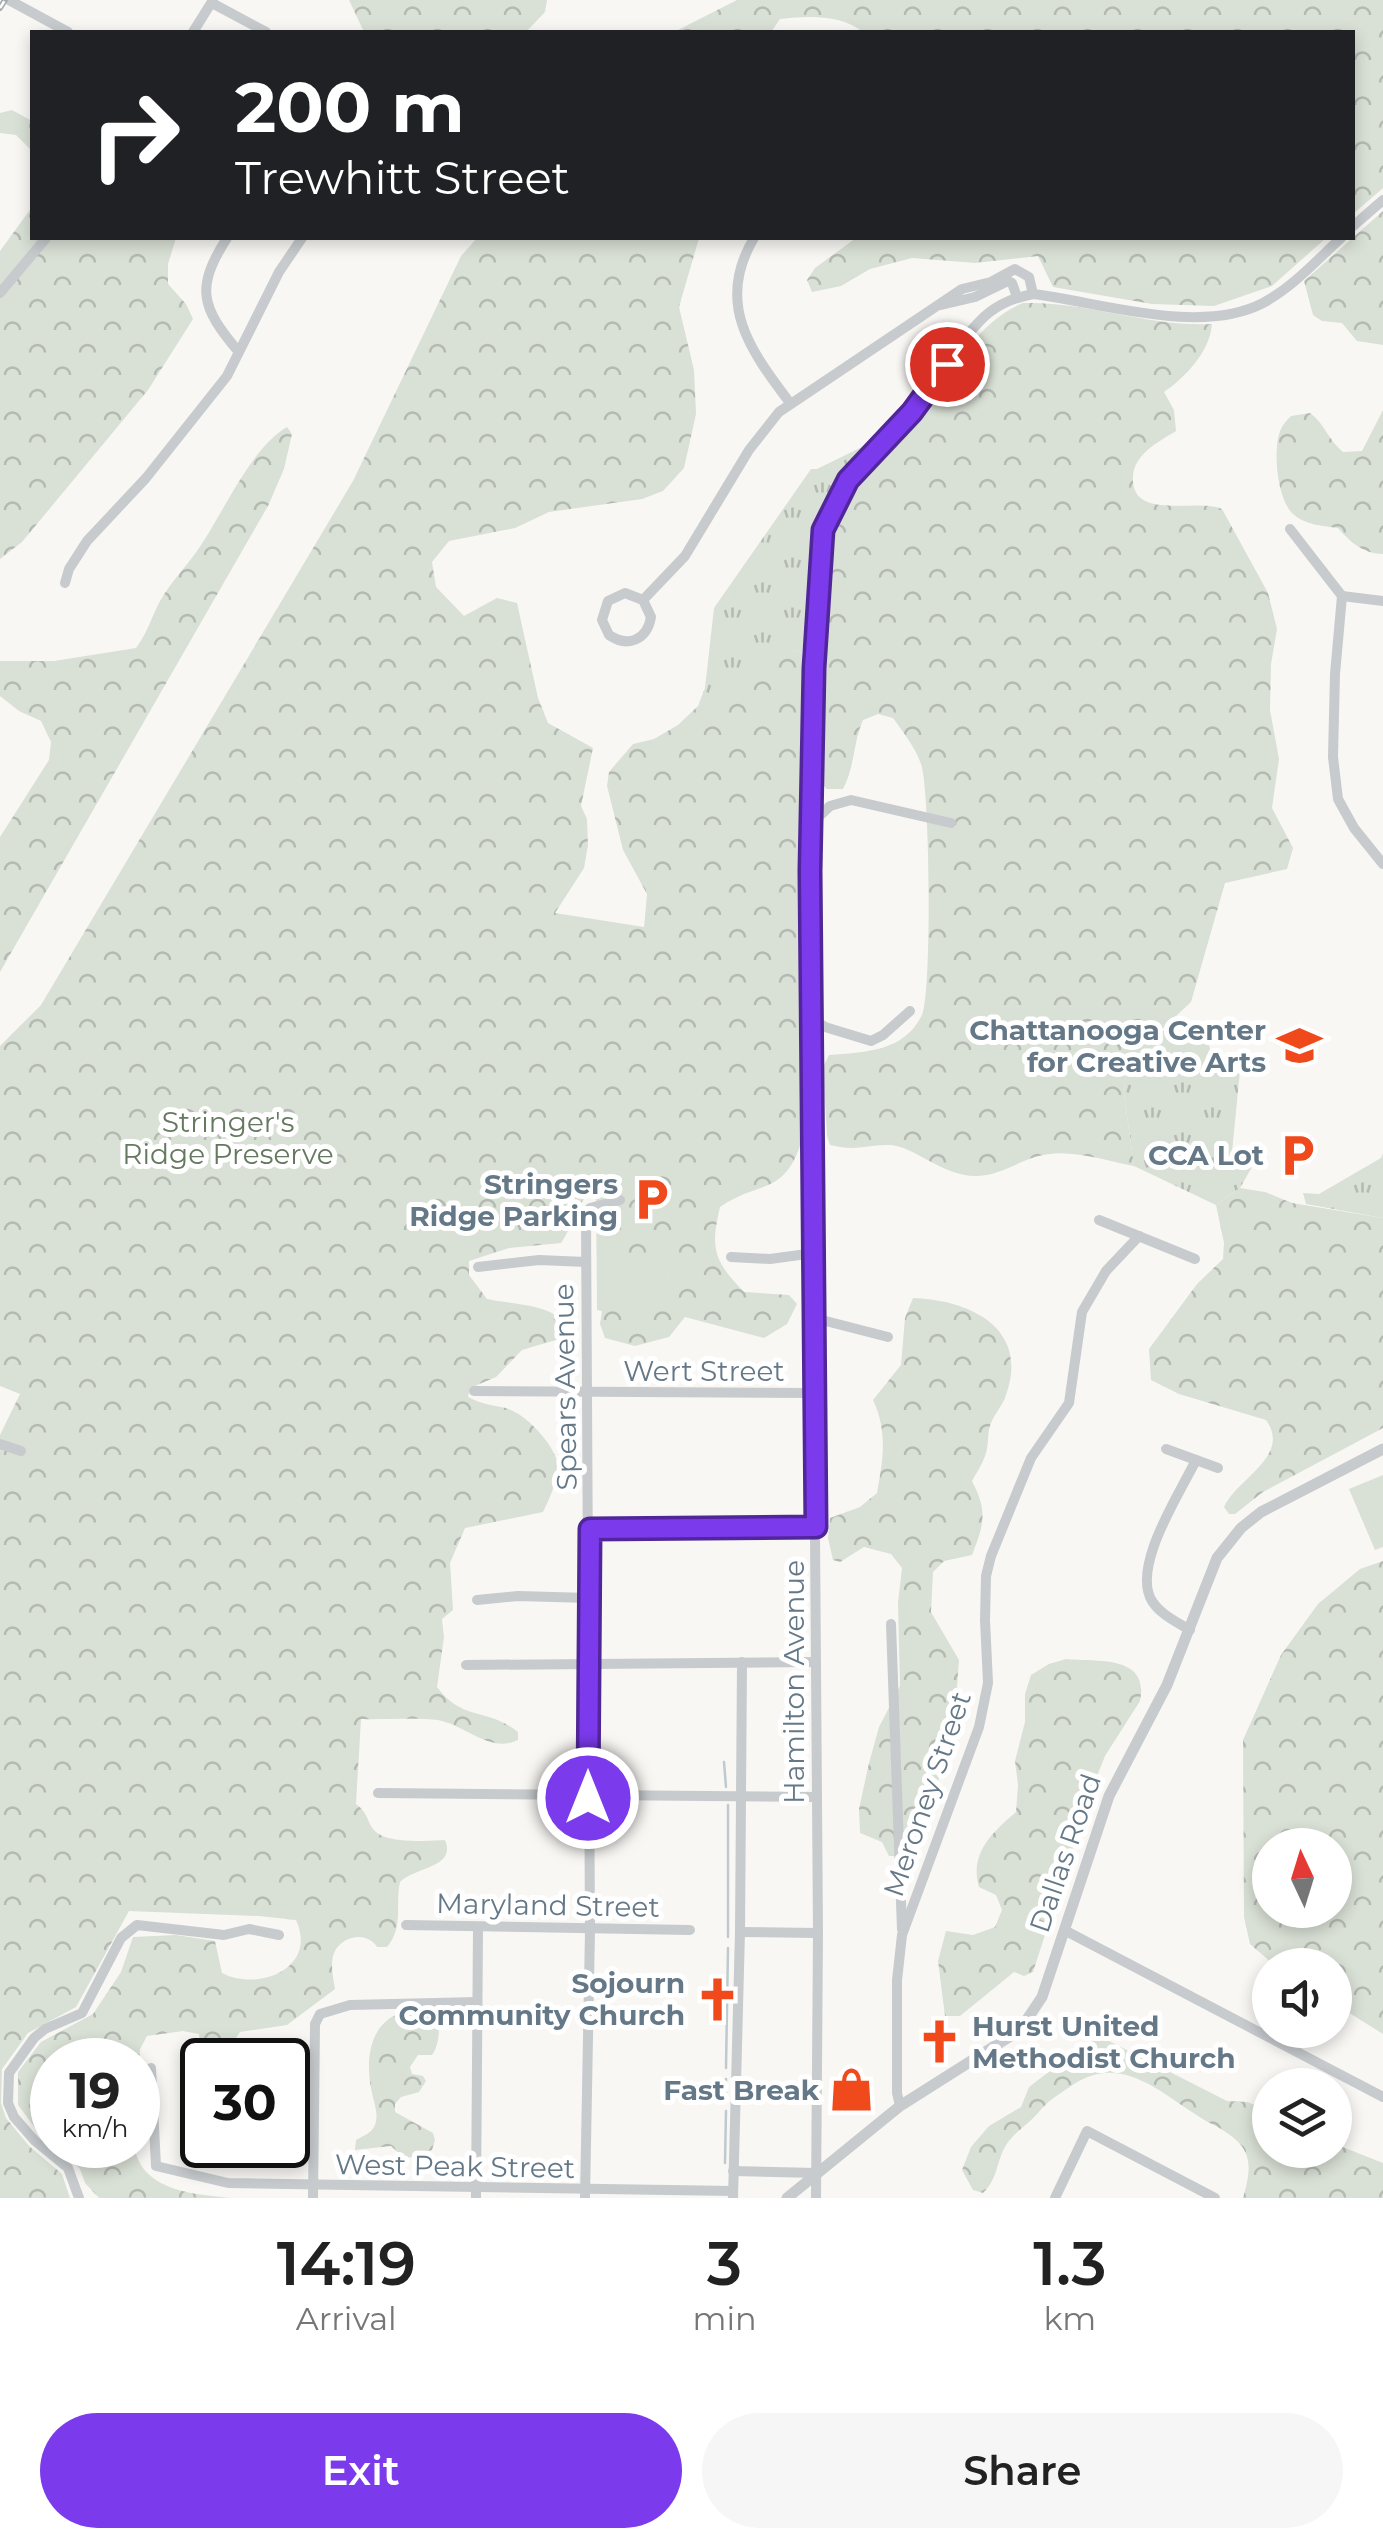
<!DOCTYPE html>
<html lang="en">
<head>
<meta charset="utf-8">
<style>
	body { margin:0; font-family:Montserrat,sans-serif; background:#f6f6f6; color:#222; height:100vh; display:flex; flex-direction:column; font-size:38px; white-space:nowrap }
	* { box-sizing:border-box; margin:0 }
	p { font-size:32px; color:#767676 }
	.icon { flex:none; width:55px; height:55px; fill:none; stroke:currentColor; stroke-width:2; stroke-linecap:round; stroke-linejoin:round }
	.map { position:relative; height:2198px; overflow:hidden }
	.sheet { display:flex; flex-direction:column; background:#fff; flex:1 }
	.sheet>* { flex:none }
	.banner { position:absolute; left:30px; top:30px; width:1325px; height:210px; border-radius:0px; box-shadow:0 5px 15px #0003; background:#202124; color:#fff; overflow:hidden }
	.needle { width:65px; rotate:356deg }
	.tools { position:absolute; left:1252px; top:1828px; display:grid; gap:20px }
	.tools a { display:grid; place-items:center; width:100px; height:100px; border-radius:50%; background:#fff; box-shadow:0 5px 15px #0003; font-size:50px }
	.speed { position:absolute; left:30px; top:2038px; display:flex; gap:20px; font-size:50px; font-weight:700; text-align:center }
	.speed>* { display:grid; place-content:center; width:130px; height:130px; border-radius:50%; background:#fff; box-shadow:0 5px 15px #0003; line-height:1 }
	.speed small { font-size:25px; font-weight:400 }
	.speed .limit { border:5px solid #111; border-radius:15px; background:#fff; color:#111 }
	.pin { position:absolute; display:grid; place-items:center; width:85px; height:85px; color:#fff; margin:-42px; border:5px solid #fff; border-radius:50%; box-shadow:0 2px 10px #0007 }
	.me { position:absolute; width:110px; margin:-55px; rotate:0deg; stroke-linejoin:round; filter:drop-shadow(0 0 8px #0008) }
	.turn { display:flex; align-items:center; gap:35px; height:210px; padding:0 40px; font-size:45px }
	.turn .icon { width:130px; height:130px; stroke-width:2.5 }
	.turn b { display:block; font-size:70px; line-height:85px }
	.eta { display:flex; justify-content:space-evenly; align-items:center; height:170px; text-align:center }
	.eta b { font-size:60px; font-weight:600; line-height:70px }
	.action { display:flex; gap:20px; margin-top:auto; padding:20px 40px }
	.action a { flex:1; height:115px; border-radius:60px; background:#7c3aed; color:#fff; font-size:40px; font-weight:600; line-height:115px; text-align:center }
	.action a+a { background:#f6f6f6; color:#222 }
	.map>svg:first-child { display:block }
</style>
</head>
<body>
<div class="map">
<svg width="1383" height="2198" viewBox="0 0 1383 2198">
	<defs>
		<pattern id="grass-tufts" width="24" height="20" patternUnits="userSpaceOnUse" patternTransform="scale(2.5)"><rect width="24" height="20" fill="#d9e0d5"/><path d="M3 7l-1-3M5 7V3M7 7l1-3M15 17l-1-3M17 17v-4M19 17l1-3" fill="none" stroke="#b4bab2"/></pattern>
		<pattern id="forest-crowns" width="20" height="18" patternUnits="userSpaceOnUse" patternTransform="scale(2.5)"><rect width="20" height="18" fill="#d9e0d5"/><path d="M2 6a3 3 0 1 1 6 0M12 15a3 3 0 1 1 6 0" fill="none" stroke="#b4bab2"/></pattern>
	</defs>
	<rect width="100%" height="100%" fill="#f8f7f4"/>
	<g fill="url(#grass-tufts)">
		<polygon points="872,442 838,482 820,522 802,653 792,650 698,706 705,688 714,608 811,469 817,469"/>
		<polygon points="1161,1030 1212,1039 1209,1045 1215,1067 1221,1071 1240,1071 1231,1162 1252,1167 1240,1188 1216,1205 1134,1166 1124,1094 1127,1055"/>
		<polygon points="1383,1153 1383,1218 1306,1204 1303,1193 1319,1194 1381,1158"/>
	</g>
	<g fill="url(#forest-crowns)" fill-rule="evenodd">
		<polygon points="349,0 547,0 545,12 526,32 364,32"/>
		<path d="M737,0H1383V188L1353,214L1352,32H863C840,14 808,16 780,19L771,32H674Z"/>
		<polygon points="12,110 32,121 32,151 16,135 0,133 0,113"/>
		<polygon points="32,207 32,238 176,238 168,264 168,284 186,304 193,319 148,390 22,542 0,559 0,251"/>
		<polygon points="1383,211 1383,345 1357,341 1342,323 1322,321 1313,315 1304,281"/>
		<path d="M477,238H699L679,307L694,370L696,414L684,468L663,491L642,499L549,512L515,528L449,541L432,562L436,587L464,616L497,598L517,603L538,698L548,723L593,748L581,806L587,819L588,845L584,868L555,913L644,927L647,894L623,850L607,786L609,772L633,744L654,739L678,725L698,706L775,656L792,650L802,653L799,895L802,1140C784,1197 761,1179 720,1207C710,1249 714,1261 744,1292L789,1295L797,1304L787,1324L764,1338L685,1317L669,1337L635,1346L605,1338L600,1324L602,1311L597,1310L596,1187C571,1208 577,1220 561,1243L509,1248L469,1261V1275L487,1299C514,1305 555,1303 569,1329L566,1337L522,1350L496,1377L470,1388L468,1397C481,1404 491,1405 506,1408C525,1414 549,1439 556,1458C561,1474 550,1498 543,1512L465,1528L450,1563L453,1610L442,1619L444,1637L437,1687C463,1722 487,1707 518,1732V1740C491,1753 469,1728 442,1721C426,1717 381,1720 361,1719L356,1804C369,1814 366,1820 374,1830C385,1844 428,1841 445,1840C457,1868 414,1867 400,1882C395,1905 404,1927 387,1947H377C368,1933 347,1934 336,1949C329,1960 333,1977 335,1989L287,2025L240,2032L234,2041L229,2060H202V2065L199,2034L183,2031L147,2036L140,2049L138,2079V2060H52V2142L39,2133L18,2105V2072L41,2042L93,2014L121,1972L133,1937L176,1935L215,1941L222,1973C259,1992 318,1968 296,1920L259,1916L129,1911L76,2007L28,2033L2,2069L1,2103L6,2118L29,2146L62,2174L70,2198H0V1435L20,1394L0,1386V1046L41,1005L353,481L461,256Z"/>
		<polygon points="856,238 1326,238 1272,286 1214,306 1152,304 1053,287 1038,256 975,263 912,258 870,269 841,286 812,292 807,280 815,268"/>
		<path d="M1023,303C1087,301 1148,327 1212,324C1210,351 1186,377 1164,392L1174,410L1176,431C1157,443 1131,455 1133,482C1136,520 1198,498 1222,509L1268,593L1277,629L1271,664L1270,710L1279,759L1272,808L1293,848L1287,869L1225,883L1191,1002L1161,1030L1154,1045L1143,1044L1127,1055L1124,1094L1134,1166C1105,1161 1073,1149 1043,1155C1019,1160 1002,1175 977,1176C944,1177 915,1147 891,1145C866,1144 858,1152 830,1145L827,1136L823,1067L829,1055C865,1052 904,1052 922,1015C932,993 930,788 921,764C915,747 903,732 893,718L878,714L863,720C853,743 855,766 843,789H827L821,783C823,729 825,676 827,622C829,586 825,541 842,508C863,465 903,432 933,394C958,361 983,319 1023,303Z"/>
		<path d="M1383,410V554C1364,554 1350,542 1338,528C1323,526 1305,525 1293,514C1277,500 1272,448 1281,429C1283,424 1287,420 1291,416L1310,413C1325,424 1328,440 1343,452L1362,451Z"/>
		<path d="M287,427L292,434L284,469L268,506L0,972V837L49,760L51,742L41,721L19,711L0,696V661H54L136,648C148,632 151,618 160,601C170,583 185,568 197,551C222,516 250,448 287,427Z"/>
		<path d="M1240,1188L1265,1192L1292,1203L1383,1218V1428L1263,1492L1235,1514H1229L1224,1507C1237,1478 1292,1456 1266,1420L1179,1394L1151,1380L1149,1349L1197,1284L1223,1259L1224,1243L1216,1205Z"/>
		<path d="M913,1298C970,1300 1030,1328 1006,1395C1003,1405 995,1413 991,1423C987,1432 989,1443 986,1453C983,1463 977,1472 972,1481C988,1512 984,1524 972,1555L944,1561L933,1572L931,1612L959,1660L957,1687L952,1730L924,1833L914,1856H889L882,1842L860,1833L859,1809L869,1763L879,1727L900,1686L898,1603L902,1568L891,1554L864,1547L840,1562L833,1560L828,1538L830,1518L860,1507L877,1493C883,1460 888,1432 873,1400L901,1365L905,1318Z"/>
		<path d="M1383,1561V2034L1335,2004V1965H1274L1250,1944L1244,1917L1243,1740L1281,1655L1318,1604L1360,1569ZM1270,1845H1335V1910H1270Z"/>
		<path d="M1066,1659C1095,1662 1150,1654 1140,1701L1105,1756L1093,1786L1033,1972L1024,1976L1014,1972L960,2016H945L938,1961L946,1931L973,1935L995,1927L1002,1910L996,1895L979,1887C969,1853 993,1832 1016,1812L1018,1785L1015,1761L1025,1722V1694L1031,1675L1049,1664Z"/>
		<path d="M411,2010L435,2011C441,2024 440,2044 432,2055H418L410,2067L412,2074L423,2076L426,2081L419,2092L401,2097L395,2104V2112L433,2133L435,2140L432,2150L405,2159L391,2146L355,2150L356,2140C363,2136 372,2133 375,2125C379,2114 374,2103 372,2093C364,2057 370,2017 411,2010Z"/>
		<path d="M1105,2039L1227,2101L1247,2102L1270,2110V2150H1335V2144L1383,2163V2198H1243C1255,2157 1249,2144 1212,2124C1168,2101 1126,2050 1074,2084C1060,2094 1049,2099 1038,2113C1028,2125 1015,2131 1006,2145C996,2162 998,2179 983,2193L973,2190L962,2170L971,2147L989,2126L1021,2107L1029,2087L1088,2042Z"/>
		<path d="M56,2145H134C141,2191 192,2194 231,2198H99L85,2183L80,2169Z"/>
	</g>
	<g fill="#d9e0d5">
		<polygon points="597,1254 666,1256 670,1262 672,1279 654,1284 654,1308 597,1310"/>
		<polygon points="1383,1475 1383,1547 1375,1550 1349,1489"/>
	</g>
	<g fill="none" stroke-linecap="round" stroke-linejoin="round">
		<g stroke="#becacf" stroke-width="2.5">
			<polyline points="724,1762 726,1787"/>
			<polyline points="728,1805 728,1937"/>
			<polyline points="726,2068 728,1948"/>
			<polyline points="726,2100 726,2079"/>
			<polyline points="725,2163 726,2111"/>
		</g>
		<g stroke="#c7cbce" stroke-width="10">
			<polyline points="9,0 68,32"/>
			<polyline points="212,3 266,32"/>
			<polyline points="193,32 213,0"/>
			<polyline points="1352,227 1383,200"/>
			<path d="M227,238C195,288 201,307 238,351"/>
			<path d="M754,238C715,303 750,350 790,403"/>
			<polyline points="0,293 46,238"/>
			<polyline points="941,305 975,297 1008,281 1012,283 1017,297"/>
			<polyline points="1290,529 1342,596 1335,674 1333,757 1338,799 1354,828 1383,864"/>
			<polyline points="65,583 69,569 87,541 146,478 227,376 279,272 302,238"/>
			<polyline points="1342,596 1383,601"/>
			<path d="M643,600L625,593L608,601L602,620L609,635C628,648 647,640 651,617L643,600L685,556L749,450L779,412L962,289L991,282L1015,269L1029,277L1033,294"/>
			<polyline points="813,822 830,806 851,800 951,823"/>
			<polyline points="813,1019 825,1027 871,1041 883,1035 910,1011"/>
			<polyline points="1099,1220 1195,1259"/>
			<polyline points="731,1257 770,1259 814,1253"/>
			<polyline points="478,1267 539,1260 586,1262"/>
			<polyline points="814,1318 888,1337"/>
			<polyline points="474,1391 814,1393"/>
			<polyline points="0,1444 21,1451"/>
			<polyline points="1166,1449 1218,1468"/>
			<polyline points="589,1529 816,1527"/>
			<polyline points="477,1600 518,1596 589,1598"/>
			<polyline points="891,1624 902,1929"/>
			<path d="M1190,1630C1177,1622 1161,1615 1152,1601C1131,1567 1180,1493 1196,1460"/>
			<polyline points="466,1665 816,1662"/>
			<polyline points="378,1793 816,1797"/>
			<polyline points="406,1925 690,1930"/>
			<polyline points="1066,1931 1383,2097"/>
			<polyline points="740,1932 818,1933"/>
			<polyline points="151,2068 156,2166 228,2183 733,2191"/>
			<polyline points="900,2106 897,2093 897,1980 902,1935 979,1727 988,1683 985,1620 986,1576 991,1556 1031,1458 1069,1403 1082,1312 1106,1271 1139,1236"/>
			<polyline points="733,2171 817,2173"/>
			<polyline points="79,2198 68,2168 35,2141 14,2117 8,2103 9,2073 34,2038 45,2029 82,2013 121,1938 137,1925 224,1935 249,1929 279,1935"/>
			<polyline points="313,2198 315,2024 320,2014 350,2005 477,2002"/>
			<polyline points="476,2198 478,1928"/>
			<polyline points="585,2198 590,1930 586,1217 590,1208 620,1200"/>
			<polyline points="733,2198 740,1932 742,1662"/>
			<path d="M816,2198L818,1933L810,871L814,668L823,529C839,481 878,451 910,414C937,383 955,344 985,316C1000,303 1014,298 1033,294C1100,302 1200,336 1263,303C1293,287 1317,260 1341,238"/>
			<polyline points="1055,2198 1087,2131 1215,2198"/>
		</g>
		<polyline stroke="#c7cbce" stroke-width="11" points="787,2198 900,2106 1020,2030 1042,1997 1109,1796 1167,1685 1217,1558 1241,1528 1261,1512 1383,1449"/>
		<defs>
			<polyline id="rail" points="0,8 5,0"/>
		</defs>
		<use href="#rail" stroke="#a7adb3" stroke-width="6"/>
		<use href="#rail" stroke="#fff" stroke-width="2.5" stroke-dasharray="8" stroke-linecap="butt"/>
	</g>
	<g fill="none" stroke-linecap="round" stroke-linejoin="round">
		<defs>
			<polyline id="route" points="588,1798 590,1529 816,1527 810,871 814,668 823,530 848,480 912,412 947,364"/>
		</defs>
		<use href="#route" stroke="#51269a" stroke-width="25"/>
		<use href="#route" stroke="#7c3aed" stroke-width="18"/>
	</g>
	<defs>
		<symbol id="school-bare" viewBox="-9 -9 18 18"><path d="M0-5L7-2L0 1L-7-2ZM-4 1L0 2.5L4 1V4Q0 6-4 4Z" fill="#f04a1c" stroke="#fff" stroke-width="2.5" paint-order="stroke"/></symbol>
		<symbol id="parking-bare" viewBox="-9 -9 18 18"><path d="M-3.5-5.5H1a3.5 3.5 0 0 1 0 7H-1V5.5H-3.5ZM-1-3.4V-.6H.8a1.4 1.4 0 0 0 0-2.8Z" fill="#f04a1c" stroke="#fff" stroke-width="2.5" paint-order="stroke"/></symbol>
		<symbol id="church-bare" viewBox="-9 -9 18 18"><path d="M-1.2-6h2.4v3.5h3.3v2.4h-3.3V6h-2.4V-.1h-3.3v-2.4h3.3Z" fill="#f04a1c" stroke="#fff" stroke-width="2.5" paint-order="stroke"/></symbol>
		<symbol id="shop-bare" viewBox="-9 -9 18 18"><path d="M-5-2.5h2.3a2.7 3.5 0 0 1 5.4 0H5L5.5 6h-11ZM-1.5-2.5h3a1.5 2.3 0 0 0-3 0Z" fill="#f04a1c" stroke="#fff" stroke-width="2.5" paint-order="stroke"/></symbol>
	</defs>
	<g fill-rule="evenodd">
		<use href="#school-bare" x="1268" y="1014" width="63" height="63"/>
		<use href="#parking-bare" x="1266" y="1124" width="63" height="63"/>
		<use href="#parking-bare" x="620" y="1168" width="63" height="63"/>
		<use href="#church-bare" x="686" y="1968" width="63" height="63"/>
		<use href="#church-bare" x="908" y="2010" width="63" height="63"/>
		<use href="#shop-bare" x="820" y="2058" width="63" height="63"/>
	</g>
	<g text-anchor="middle" stroke-width="10" stroke-linejoin="round" paint-order="stroke">
		<g font-size="28" font-weight="bold" fill="#647887" stroke="#fff" text-anchor="end">
			<text x="1266" y="1040">Chattanooga Center<tspan x="1266" dy="32">for Creative Arts</tspan></text>
			<text x="1264" y="1165">CCA Lot</text>
			<text x="618" y="1194">Stringers<tspan x="618" dy="32">Ridge Parking</tspan></text>
			<text x="685" y="1993">Sojourn<tspan x="685" dy="32">Community Church</tspan></text>
			<text x="972" y="2036" text-anchor="start">Hurst United<tspan x="972" dy="32">Methodist Church</tspan></text>
			<text x="819" y="2100">Fast Break</text>
		</g>
		<g font-size="28" fill="#657960" stroke="#fff">
			<text x="228" y="1132">Stringer's<tspan x="228" dy="32">Ridge Preserve</tspan></text>
		</g>
		<g font-size="28" fill="#647887" stroke="#fff">
			<text x="704" y="1381">Wert Street</text>
			<text transform="translate(565 1387) rotate(-91)" y="10">Spears Avenue</text>
			<text transform="translate(794 1682) rotate(-90)" y="10">Hamilton Avenue</text>
			<text transform="translate(927 1794) rotate(-71)" y="10">Meroney Street</text>
			<text transform="translate(1065 1853) rotate(-71)" y="10">Dallas Road</text>
			<text transform="translate(548 1905) rotate(1)" y="10">Maryland Street</text>
			<text transform="translate(455 2166) rotate(1)" y="10">West Peak Street</text>
		</g>
	</g>
</svg>
<div class="tools">
<a><svg class="needle" viewBox="-14 -14 28 28"><path d="M0-13l5 13h-10z" fill="#e53935"/><path d="M0 13l5-13h-10z" fill="#767676"/></svg></a>
<a><svg class="icon" aria-label="sound" viewBox="0 0 24 24"><path d="M4 9h4l5-4v14l-5-4H4zM17 9q2 3 0 6"/></svg></a>
<a><svg class="icon" aria-label="layers" viewBox="0 0 24 24"><path d="M12 4l9 5-9 5-9-5zM3 14l9 5 9-5"/></svg></a>
</div>
<div class="speed"><div>19<small>km/h</small></div><div class="limit">30</div></div>
<div class="pin" style="left:947px;top:364px;background:#d93025"><svg class="icon" aria-label="arrive" viewBox="0 0 24 24"><path d="M6 21V4h12l-3 4 3 4H6"/></svg></div>
<svg class="me" style="left:588px;top:1798px" viewBox="-20 -20 40 40"><circle r="17" fill="#7c3aed" stroke="#fff" stroke-width="3"/><path d="M0-11L8 9 0 5-8 9z" fill="#fff"/></svg>
<div class="banner">
<div class="turn"><svg class="icon" aria-label="right" viewBox="0 0 24 24"><path d="M7 20v-9h11M14 6l5 5-5 5"/></svg><div><b>200 m</b>Trewhitt Street</div></div>
</div>
</div>
<section class="sheet">
<div class="eta">
<div><b>14:19</b><p>Arrival</p></div>
<div><b>3</b><p>min</p></div>
<div><b>1.3</b><p>km</p></div>
</div>
<div class="action"><a>Exit</a><a>Share</a></div>
</section>
</body>
</html>
